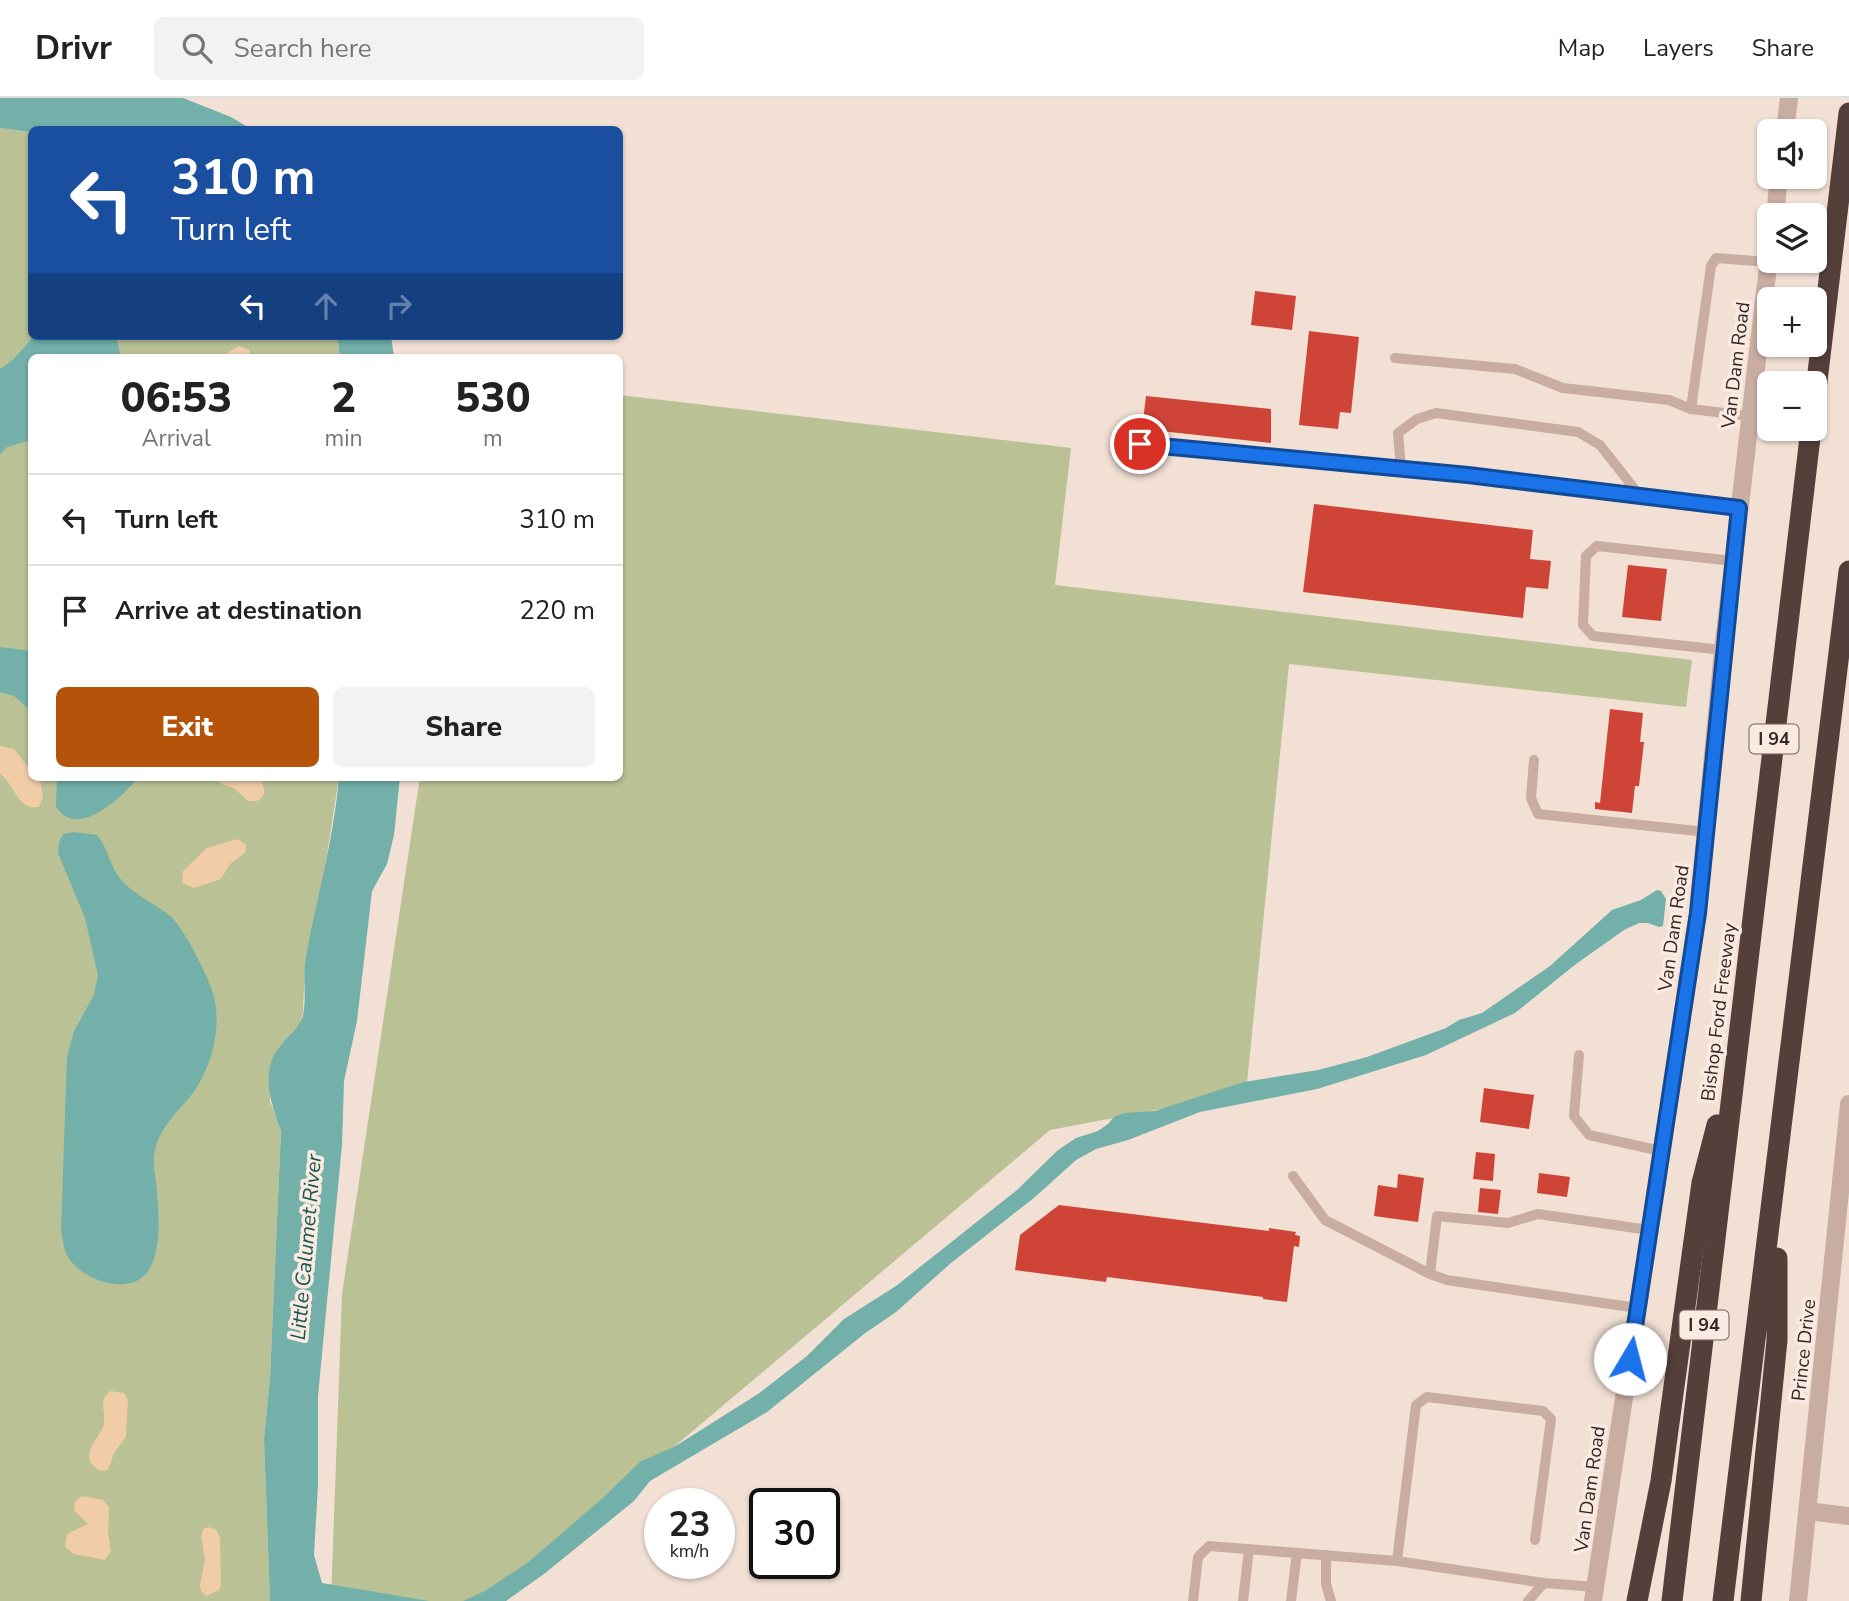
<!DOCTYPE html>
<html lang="en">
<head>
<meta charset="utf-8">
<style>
	body { margin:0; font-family:"Nunito Sans",sans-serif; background:#f2f2f2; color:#222; height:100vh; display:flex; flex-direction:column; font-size:26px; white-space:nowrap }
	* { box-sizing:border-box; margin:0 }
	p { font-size:23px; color:#767676 }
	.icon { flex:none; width:38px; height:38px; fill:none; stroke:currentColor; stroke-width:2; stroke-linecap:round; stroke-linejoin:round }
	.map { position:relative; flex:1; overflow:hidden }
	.side { position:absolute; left:28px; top:256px; width:595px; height:427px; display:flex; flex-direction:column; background:#fff; border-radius:10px; box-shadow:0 2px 5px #0004 }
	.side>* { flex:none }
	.top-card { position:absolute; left:28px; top:28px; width:595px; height:214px; border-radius:10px; box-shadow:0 2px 5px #0004; background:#1a4fa0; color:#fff; overflow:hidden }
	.controls { position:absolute; left:1757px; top:21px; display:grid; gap:14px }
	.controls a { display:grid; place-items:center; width:70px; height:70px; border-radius:10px; background:#fff; box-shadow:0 2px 5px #0004; font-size:35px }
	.speed { position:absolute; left:644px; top:1390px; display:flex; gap:14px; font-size:35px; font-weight:700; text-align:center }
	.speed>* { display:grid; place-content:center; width:91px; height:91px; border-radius:50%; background:#fff; box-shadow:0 2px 5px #0004; line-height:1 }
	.speed small { font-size:18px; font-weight:400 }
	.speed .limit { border:4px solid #111; border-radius:10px; background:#fff; color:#111 }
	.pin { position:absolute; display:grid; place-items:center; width:60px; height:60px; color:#fff; margin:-30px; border:4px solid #fff; border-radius:50%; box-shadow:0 2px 7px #0007 }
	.me { position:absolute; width:77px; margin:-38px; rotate:8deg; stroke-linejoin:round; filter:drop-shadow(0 0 5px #0008) }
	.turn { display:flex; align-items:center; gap:24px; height:147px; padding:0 28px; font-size:32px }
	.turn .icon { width:91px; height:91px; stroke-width:2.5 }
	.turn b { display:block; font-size:49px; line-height:60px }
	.lanes { display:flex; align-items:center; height:66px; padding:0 28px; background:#0003; justify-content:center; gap:35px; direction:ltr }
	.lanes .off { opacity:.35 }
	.eta { display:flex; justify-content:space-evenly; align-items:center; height:119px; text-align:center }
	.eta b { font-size:42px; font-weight:800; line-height:49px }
	.action { display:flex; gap:14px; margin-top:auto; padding:14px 28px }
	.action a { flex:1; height:80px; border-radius:10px; background:#b45309; color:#fff; font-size:28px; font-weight:800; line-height:80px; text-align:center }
	.action a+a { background:#f2f2f2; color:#222 }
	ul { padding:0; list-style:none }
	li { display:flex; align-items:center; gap:21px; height:91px; padding:0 28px; border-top:2px solid #e0e0e0 }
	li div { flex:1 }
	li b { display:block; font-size:26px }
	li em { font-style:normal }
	header { display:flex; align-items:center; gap:42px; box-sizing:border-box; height:98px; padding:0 35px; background:#fff; border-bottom:2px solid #e0e0e0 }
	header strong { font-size:33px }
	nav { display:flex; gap:38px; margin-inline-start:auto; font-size:24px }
	.search { width:490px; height:63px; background:#f2f2f2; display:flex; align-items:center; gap:18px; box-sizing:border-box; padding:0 24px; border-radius:10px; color:#767676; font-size:26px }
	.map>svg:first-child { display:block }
</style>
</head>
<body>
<header>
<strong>Drivr</strong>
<div class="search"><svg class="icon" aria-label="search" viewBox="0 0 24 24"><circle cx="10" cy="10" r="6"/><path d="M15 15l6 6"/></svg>Search here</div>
<nav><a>Map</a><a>Layers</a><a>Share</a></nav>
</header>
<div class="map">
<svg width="1849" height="1503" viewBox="0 0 1849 1503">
	<rect width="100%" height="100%" fill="#f2e0d5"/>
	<g fill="#b9c195">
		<polygon points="0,30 31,34 32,238 337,238 340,259 32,259 32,679 339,679 322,789 305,862 303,914 299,929 279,949 270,1003 281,1033 270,1280 264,1341 270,1503 0,1503"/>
		<polygon points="620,297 1071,350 1055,487 1692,562 1686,609 1289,566 1246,995 1050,1032 491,1503 331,1503 342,1196 420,679 620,679"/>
	</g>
	<g fill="#f1cca8">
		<polygon points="239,248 249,252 251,259 221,259"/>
		<path d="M0,648L14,651L31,673L32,679L40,681L43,700L39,709C17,713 14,685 0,676Z"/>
		<path d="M218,679H260C264,688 268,697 257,703H248L234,690L221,686Z"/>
		<polygon points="237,741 246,746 245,755 230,766 221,781 194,790 182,785 183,773 207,750"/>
		<path d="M111,1293L124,1295L128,1302L126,1339L114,1355L108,1372L100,1373C76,1359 98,1342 103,1329C108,1315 96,1303 111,1293Z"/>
		<polygon points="82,1398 103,1402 109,1410 108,1434 111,1453 105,1462 74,1456 65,1449 67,1436 88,1426 74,1412 75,1403"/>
		<polygon points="209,1429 216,1432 220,1439 221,1487 219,1492 206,1498 201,1493 200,1487 205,1462 201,1439 203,1431"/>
	</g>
	<g fill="#72b0a9">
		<polygon points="0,0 183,0 231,19 251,31 32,32 31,34 0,30"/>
		<polygon points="34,238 116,238 121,259 32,259 31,342 7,349 0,356 0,271 13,262"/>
		<polygon points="337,238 391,238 394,259 340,259"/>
		<polygon points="0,549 31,553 31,613 14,598 0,594"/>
		<path d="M57,679H139C123,697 79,743 56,709Z"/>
		<path d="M339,679H400L394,737L387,766L372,793L357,923L344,983L342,1047L318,1298V1387L314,1457L322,1485L429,1503H270L264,1341L270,1280L281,1033C271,1006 259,972 281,947C290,936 299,931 303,917C307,898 302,878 306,858C317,799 334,740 339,679Z"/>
		<path d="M74,734L97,737C108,750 110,769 122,783C136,798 154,805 169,817C183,828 208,878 213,895C223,930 211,973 189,1000C176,1015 162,1028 156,1048C151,1064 156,1078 157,1095C159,1117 161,1147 151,1168C136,1200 87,1185 70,1162C64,1155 63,1142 61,1132L67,959L74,933L94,897L98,877L85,820L58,755L59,745L63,736Z"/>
		<polygon points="1657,792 1661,793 1666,801 1663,828 1659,829 1648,825 1639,825 1624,832 1576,866 1515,915 1426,957 1317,991 1200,1014 1128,1042 1096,1051 1076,1062 1035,1099 951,1165 896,1214 864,1236 767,1314 650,1383 634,1403 544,1476 506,1503 463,1503 485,1493 530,1463 606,1397 641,1363 674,1349 758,1296 807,1258 844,1221 896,1188 1017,1092 1058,1052 1076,1040 1098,1033 1108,1026 1114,1019 1125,1015 1155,1013 1244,984 1318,972 1367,959 1446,930 1459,922 1482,915 1550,868 1612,812 1641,802"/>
	</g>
	<g fill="#ce4437">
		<polygon points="1255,193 1296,198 1292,232 1251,227"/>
		<polygon points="1309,233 1359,239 1351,315 1340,314 1338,331 1299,327"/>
		<polygon points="1146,298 1271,311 1271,345 1142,331"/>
		<polygon points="1314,406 1533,432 1530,461 1551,463 1548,491 1526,489 1523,520 1303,494"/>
		<polygon points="1628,467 1667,471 1661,523 1622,519"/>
		<polygon points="1610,611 1643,615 1640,644 1644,644 1639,688 1635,688 1632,715 1595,711 1595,704 1600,705"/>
		<polygon points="1484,990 1534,997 1529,1031 1480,1024"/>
		<polygon points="1476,1054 1495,1056 1493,1083 1473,1081"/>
		<polygon points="1539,1075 1570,1079 1567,1099 1537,1095"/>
		<polygon points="1398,1076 1424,1080 1418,1124 1374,1118 1378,1087 1397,1090"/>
		<polygon points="1480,1090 1501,1092 1498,1116 1478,1114"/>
		<polygon points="1059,1107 1269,1133 1269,1130 1296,1134 1295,1137 1300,1138 1299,1149 1294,1148 1287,1204 1263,1201 1263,1199 1107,1179 1106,1184 1015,1172 1020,1137"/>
	</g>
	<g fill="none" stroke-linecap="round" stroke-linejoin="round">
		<g stroke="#caada1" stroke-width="10">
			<polyline points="1395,260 1515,271 1563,290 1669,302 1691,311 1749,318"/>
			<polyline points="1691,311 1711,168 1716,160 1769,164"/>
			<polyline points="1140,347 1468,377 1739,410"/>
			<polyline points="1401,371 1398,335 1417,321 1436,315 1578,334 1600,347 1640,398"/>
			<polyline points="1723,552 1593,538 1583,527 1586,458 1597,448 1733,463"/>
			<polyline points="1534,662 1531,700 1538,716 1706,734"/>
			<polyline points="1579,957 1574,1018 1589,1037 1661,1053"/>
			<polyline points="1293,1078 1325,1122 1430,1176 1447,1182 1637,1210"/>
			<polyline points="1430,1176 1437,1118 1508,1125 1538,1116 1649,1132"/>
			<polyline points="1326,1457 1326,1486 1331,1503"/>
			<polyline points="1397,1463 1416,1307 1427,1299 1543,1313 1551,1321 1535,1442"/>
			<polyline points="1193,1503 1198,1459 1209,1448 1397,1463 1544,1485 1596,1489"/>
			<polyline points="1243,1503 1249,1451"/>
			<polyline points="1291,1503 1297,1455"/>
			<polyline points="1528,1503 1544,1485"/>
		</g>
		<g stroke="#caada1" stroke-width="18">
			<polyline points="1785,33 1789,0"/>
			<polyline points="1775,117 1779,79"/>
			<polyline points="1807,1413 1849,1418"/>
			<polyline points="1593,1503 1698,815 1723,552 1769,160"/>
			<polyline points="1798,1503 1849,1006"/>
		</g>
		<g stroke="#553f3a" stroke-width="21">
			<polyline points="1815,300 1849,15"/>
			<polyline points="1637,1503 1661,1383 1702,1085 1717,1027"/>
			<polyline points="1672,1503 1811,331"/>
			<polyline points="1723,1503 1849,473"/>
			<polyline points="1751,1503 1777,1242 1777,1160"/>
		</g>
	</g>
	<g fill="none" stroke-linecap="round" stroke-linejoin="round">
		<defs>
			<polyline id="route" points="1140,346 1468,377 1739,410 1698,815 1630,1261"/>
		</defs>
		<use href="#route" stroke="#114b97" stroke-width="18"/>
		<use href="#route" stroke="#1a73e8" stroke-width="12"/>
	</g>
	<g text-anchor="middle" stroke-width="7" stroke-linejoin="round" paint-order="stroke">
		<g fill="#faeae1" stroke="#6f625d" stroke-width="2">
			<rect x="1749.5" y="626.5" width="49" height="29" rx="5"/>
			<rect x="1679.5" y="1212.5" width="49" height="29" rx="5"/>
		</g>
		<g font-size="18" font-weight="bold" fill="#342724">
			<text x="1774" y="647">I 94</text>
			<text x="1704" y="1233">I 94</text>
		</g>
		<g font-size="19" fill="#342724" stroke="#faeae1">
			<text transform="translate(1735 267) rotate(-83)" y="7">Van Dam Road</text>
			<text transform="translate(1673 830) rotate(-82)" y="7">Van Dam Road</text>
			<text transform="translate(1718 914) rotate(-83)" y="7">Bishop Ford Freeway</text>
			<text transform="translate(1803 1252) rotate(-84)" y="7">Prince Drive</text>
			<text transform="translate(1589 1391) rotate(-82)" y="7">Van Dam Road</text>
		</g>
		<g font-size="21" font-style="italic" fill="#185751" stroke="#faeae1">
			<text transform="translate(306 1149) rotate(-85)" y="7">Little Calumet River</text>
		</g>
	</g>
</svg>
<div class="controls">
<a><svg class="icon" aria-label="sound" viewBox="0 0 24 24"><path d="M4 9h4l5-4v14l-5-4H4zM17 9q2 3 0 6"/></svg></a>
<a><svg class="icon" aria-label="layers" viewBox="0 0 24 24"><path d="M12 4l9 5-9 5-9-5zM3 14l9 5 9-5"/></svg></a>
<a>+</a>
<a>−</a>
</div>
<div class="speed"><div>23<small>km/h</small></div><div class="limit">30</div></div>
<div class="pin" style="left:1140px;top:346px;background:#d93025"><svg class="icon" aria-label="arrive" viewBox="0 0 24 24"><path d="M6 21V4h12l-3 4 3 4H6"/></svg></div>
<svg class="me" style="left:1630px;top:1261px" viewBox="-20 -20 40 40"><circle r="19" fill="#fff"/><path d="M0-13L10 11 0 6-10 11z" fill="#1a73e8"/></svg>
<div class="top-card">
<div class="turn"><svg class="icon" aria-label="left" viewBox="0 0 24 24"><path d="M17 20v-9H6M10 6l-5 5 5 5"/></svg><div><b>310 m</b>Turn left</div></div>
<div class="lanes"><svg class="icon" aria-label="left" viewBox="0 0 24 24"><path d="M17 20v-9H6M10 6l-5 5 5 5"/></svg><svg class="icon off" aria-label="ahead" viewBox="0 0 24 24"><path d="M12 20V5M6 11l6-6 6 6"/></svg><svg class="icon off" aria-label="right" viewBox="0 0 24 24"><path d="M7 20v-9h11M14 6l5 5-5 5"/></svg></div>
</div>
<section class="side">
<div class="eta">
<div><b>06:53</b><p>Arrival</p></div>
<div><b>2</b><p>min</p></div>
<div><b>530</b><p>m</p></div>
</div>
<ul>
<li><svg class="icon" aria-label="left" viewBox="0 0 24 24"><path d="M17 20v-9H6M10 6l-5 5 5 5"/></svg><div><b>Turn left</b></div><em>310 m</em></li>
<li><svg class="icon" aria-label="arrive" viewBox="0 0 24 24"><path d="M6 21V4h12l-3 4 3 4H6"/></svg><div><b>Arrive at destination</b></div><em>220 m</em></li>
</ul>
<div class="action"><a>Exit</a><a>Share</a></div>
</section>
</div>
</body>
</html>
